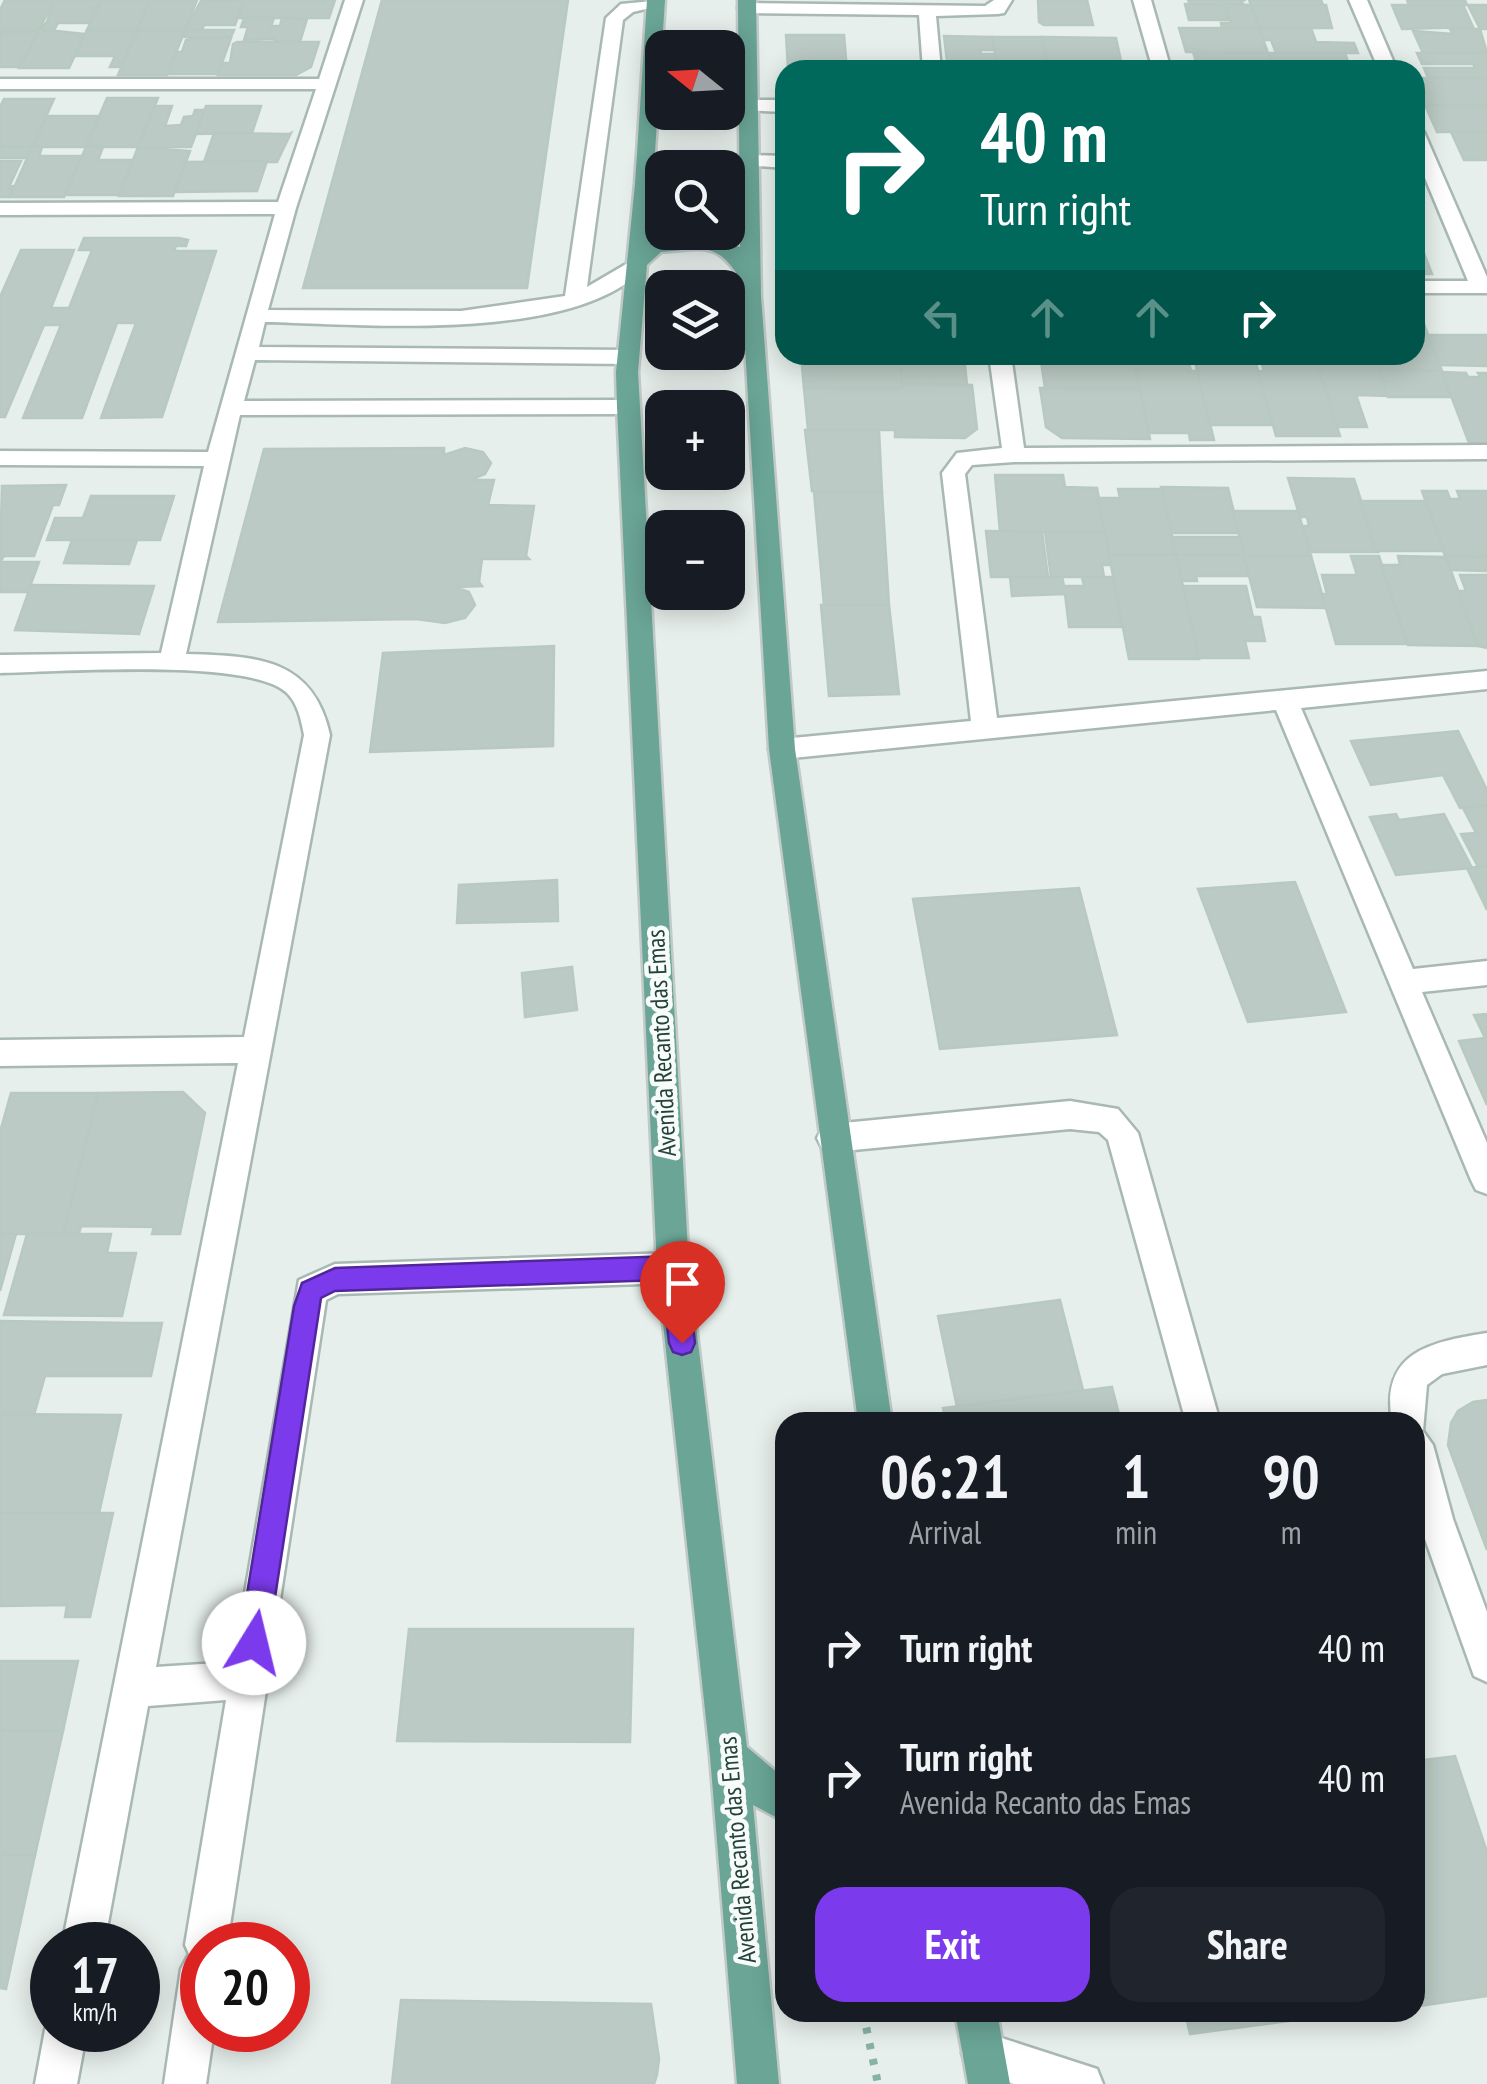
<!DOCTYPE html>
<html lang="en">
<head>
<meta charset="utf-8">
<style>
	body { margin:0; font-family:"PT Sans Narrow",sans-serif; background:#20242c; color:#f1f3f6; height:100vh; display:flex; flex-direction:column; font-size:38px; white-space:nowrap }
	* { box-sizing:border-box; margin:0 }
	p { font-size:32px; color:#9ea1a6 }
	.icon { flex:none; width:55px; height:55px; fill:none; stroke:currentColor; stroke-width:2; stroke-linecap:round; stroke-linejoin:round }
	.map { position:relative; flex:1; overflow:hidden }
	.details { position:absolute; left:775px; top:1412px; width:650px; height:610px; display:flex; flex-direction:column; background:#171b24; border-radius:30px; box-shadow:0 5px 25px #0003 }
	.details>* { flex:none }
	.hud { position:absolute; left:775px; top:60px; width:650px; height:305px; border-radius:30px; box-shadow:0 5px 25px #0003; background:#00695c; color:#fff; overflow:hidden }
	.needle { width:65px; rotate:288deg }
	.fabs { position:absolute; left:645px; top:30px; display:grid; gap:20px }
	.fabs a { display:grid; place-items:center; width:100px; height:100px; border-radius:20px; background:#171b24; box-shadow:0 5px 25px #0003; font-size:50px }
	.speed { position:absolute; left:30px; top:1922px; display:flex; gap:20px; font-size:50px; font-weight:700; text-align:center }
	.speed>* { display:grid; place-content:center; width:130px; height:130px; border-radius:50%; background:#171b24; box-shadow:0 5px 25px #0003; line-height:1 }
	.speed small { font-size:25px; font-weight:400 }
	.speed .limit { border:15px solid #d22; background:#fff; color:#111 }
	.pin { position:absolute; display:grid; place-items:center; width:85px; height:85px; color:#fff; margin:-102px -42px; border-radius:50% 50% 50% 0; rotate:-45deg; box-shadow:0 0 10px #0007 }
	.pin .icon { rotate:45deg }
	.me { position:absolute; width:110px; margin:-55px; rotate:9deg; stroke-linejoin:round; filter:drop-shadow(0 0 8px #0008) }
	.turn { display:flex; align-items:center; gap:35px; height:210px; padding:0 40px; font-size:45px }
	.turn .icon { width:130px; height:130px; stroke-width:2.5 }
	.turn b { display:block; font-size:70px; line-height:85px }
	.lanes { display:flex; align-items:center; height:95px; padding:0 40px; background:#0003; justify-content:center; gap:50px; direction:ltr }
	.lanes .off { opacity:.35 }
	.eta { display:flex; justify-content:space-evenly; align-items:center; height:170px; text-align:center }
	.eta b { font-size:60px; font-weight:600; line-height:70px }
	.button { display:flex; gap:20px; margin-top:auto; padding:20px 40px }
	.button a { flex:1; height:115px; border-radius:30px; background:#7c3aed; color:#fff; font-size:40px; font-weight:600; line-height:115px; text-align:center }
	.button a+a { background:#20242c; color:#f1f3f6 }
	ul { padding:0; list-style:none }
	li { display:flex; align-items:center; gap:30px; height:130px; padding:0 40px }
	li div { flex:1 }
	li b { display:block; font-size:38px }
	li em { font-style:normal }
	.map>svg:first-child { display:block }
</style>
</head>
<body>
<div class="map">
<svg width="1487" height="2084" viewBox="0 0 1487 2084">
	<rect width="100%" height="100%" fill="#e6efeb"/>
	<g fill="#bbcac4" stroke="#b8c9c2" stroke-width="2.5">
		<polygon points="5,0 54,0 39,30 0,30 0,10"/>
		<polygon points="54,0 101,0 90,23 58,23 54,30 39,30 47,22"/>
		<polygon points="101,0 150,0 137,31 87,30"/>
		<polygon points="150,0 197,0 185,30 137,31"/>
		<polygon points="244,0 235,25 204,25 202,30 185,30 201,1"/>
		<polygon points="244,0 335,0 329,18 238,18"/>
		<polygon points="382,0 568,0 527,288 303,288"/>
		<polygon points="1038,0 1087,0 1093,25 1044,25 1039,22"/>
		<polygon points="1188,0 1246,0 1242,0 1243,5 1190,4"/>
		<polygon points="1249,0 1321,0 1323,5 1251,5"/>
		<polygon points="1407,0 1465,0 1467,5 1409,5"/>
		<polygon points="1185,4 1223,5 1228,20 1189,20"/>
		<polygon points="1225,4 1251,5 1259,28 1222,28 1221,23 1231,23"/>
		<polygon points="1251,5 1326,5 1332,28 1259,28"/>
		<polygon points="1392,5 1463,5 1473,27 1402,29"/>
		<polygon points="1468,5 1487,5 1487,29 1480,29"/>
		<polygon points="244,18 274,18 271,26 280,26 282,18 307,19 300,42 274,42 275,39 244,40 248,27 241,27"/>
		<polygon points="1179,28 1259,28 1268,53 1186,52"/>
		<polygon points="1259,28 1311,28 1316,42 1354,43 1358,53 1276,53 1271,40 1264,40"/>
		<polygon points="1450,29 1480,29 1487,53 1423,53 1413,31 1453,34"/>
		<polygon points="47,30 85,34 69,68 19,68 37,34"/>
		<polygon points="87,30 137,31 121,67 110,67 115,56 75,56"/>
		<polygon points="185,30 167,75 118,75 137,31"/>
		<polygon points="185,30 234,30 231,37 183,37"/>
		<polygon points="0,32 38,32 20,67 0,67"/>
		<polygon points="786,35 844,35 847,70 788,70"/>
		<polygon points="944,36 992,37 994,50 980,50 981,54 995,54 998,70 948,70"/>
		<polygon points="992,37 1042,37 1046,63 997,65"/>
		<polygon points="1042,37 1116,38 1123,70 1049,70"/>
		<polygon points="193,38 231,38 218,74 167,74 176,52 182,52 186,40"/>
		<polygon points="237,42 319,42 311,67 296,75 218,75 222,63 230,63 233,44"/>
		<polygon points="1193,52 1268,53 1274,70 1219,70 1217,64 1223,62 1196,62"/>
		<polygon points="1268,53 1345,53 1351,70 1274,69"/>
		<polygon points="1417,53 1487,53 1487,78 1428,78 1424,68 1475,68 1473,64 1422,64"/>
		<polygon points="1415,78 1487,78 1487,105 1425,105"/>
		<polygon points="107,98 158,98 138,147 86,147"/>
		<polygon points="4,99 54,99 32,147 0,147 0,107"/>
		<polygon points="1425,105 1487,107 1487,132 1437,132"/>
		<polygon points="155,106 172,106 165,126 181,125 184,117 193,116 195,110 205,110 191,147 138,147"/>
		<polygon points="206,106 261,106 252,133 196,134"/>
		<polygon points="47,116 99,116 86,147 32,147"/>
		<polygon points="1451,132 1487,132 1487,160 1464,160"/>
		<polygon points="214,133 289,134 291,133 277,162 204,162"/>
		<polygon points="0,147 32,147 28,158 0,158"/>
		<polygon points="32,147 42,147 39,156 82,156 64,197 10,197"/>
		<polygon points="86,147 103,147 98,160 133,160 119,195 65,195"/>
		<polygon points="138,147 190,151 173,196 119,196"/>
		<polygon points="0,161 21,161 9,187 14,186 9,197 0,197"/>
		<polygon points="267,161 257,191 175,192 186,162"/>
		<polygon points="1415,230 1432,274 1415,274"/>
		<polygon points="84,238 179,238 188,240 186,246 176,246 174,251 216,251 162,417 101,418 136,323 117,323 82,418 23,418 61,325 44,325 5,417 0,417 0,297 21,250 74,250 51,308 69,308 92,250 79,250"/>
		<polygon points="1415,310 1419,311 1442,371 1380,371 1374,355 1415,355"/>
		<polygon points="1428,335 1487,335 1487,366 1439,365"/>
		<polygon points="801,355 900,355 902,389 804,388"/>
		<polygon points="900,355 964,355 967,385 902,384"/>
		<polygon points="1040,355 1133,355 1140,389 1045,388"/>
		<polygon points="1133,355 1187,355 1191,371 1136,370"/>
		<polygon points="1194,355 1254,355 1258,371 1247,371 1242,365 1243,371 1197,371"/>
		<polygon points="1259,355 1314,355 1319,371 1264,371"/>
		<polygon points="1314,355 1374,355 1380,371 1320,371"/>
		<polygon points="1136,370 1197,371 1214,440 1190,440 1189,433 1149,433"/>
		<polygon points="1197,371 1258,371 1273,425 1210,425"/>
		<polygon points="1258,371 1319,371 1340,436 1276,436"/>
		<polygon points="1320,371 1380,371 1388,396 1356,395 1367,427 1337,427"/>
		<polygon points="1380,371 1442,371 1451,397 1388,397"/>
		<polygon points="1442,372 1466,373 1468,377 1481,377 1478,373 1487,373 1487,443 1469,443"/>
		<polygon points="902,384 972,385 977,429 965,438 895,437 895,430 808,430 804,388 902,389"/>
		<polygon points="1040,388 1140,389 1150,439 1062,438 1046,427"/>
		<polygon points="805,430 879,430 882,492 812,491"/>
		<polygon points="444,448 444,455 465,448 483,452 491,463 485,474 470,480 494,480 488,505 534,506 526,556 529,559 482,559 479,582 482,586 455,587 469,592 475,605 465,618 445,623 416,619 218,622 264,449"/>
		<polygon points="995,475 1063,475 1065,487 1097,488 1105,532 1000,532"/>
		<polygon points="1288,478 1354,479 1378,552 1310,552 1302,526 1309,526 1307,517 1300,517"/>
		<polygon points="66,485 59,505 53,505 34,556 4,556 0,562 2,486"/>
		<polygon points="1161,487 1228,488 1239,533 1171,533"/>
		<polygon points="1118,489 1162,489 1176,555 1109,555 1098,498 1120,498"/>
		<polygon points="1422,491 1447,491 1450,499 1460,499 1457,491 1487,491 1487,557 1445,556"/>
		<polygon points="814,492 882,492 889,605 824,605"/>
		<polygon points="91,496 174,496 160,540 47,540 55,518 83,518"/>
		<polygon points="1360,501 1426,501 1444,551 1376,551"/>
		<polygon points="1233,511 1298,511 1311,556 1244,556"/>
		<polygon points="986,531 1042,532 1048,577 991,577"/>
		<polygon points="1045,532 1105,532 1111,565 1102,565 1104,577 1051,577"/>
		<polygon points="1172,537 1240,537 1244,555 1176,555"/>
		<polygon points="72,540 137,540 129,564 64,563"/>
		<polygon points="1109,555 1176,555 1199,659 1129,659"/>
		<polygon points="1176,555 1244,555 1249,576 1196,576 1197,581 1182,581"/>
		<polygon points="1244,556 1311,556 1326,608 1257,607"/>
		<polygon points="1351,556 1379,556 1407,644 1336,644 1322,594 1327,594 1322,575 1357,575"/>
		<polygon points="1398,556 1446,557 1478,646 1408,645 1381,565 1400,565"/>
		<polygon points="1445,556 1487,557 1487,571 1451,570"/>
		<polygon points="0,562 39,562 28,592 0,592"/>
		<polygon points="1460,575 1487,575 1487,648 1478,646 1458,591 1466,591"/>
		<polygon points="1010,577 1062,577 1064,586 1084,586 1082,577 1113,577 1122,627 1069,627 1065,594 1012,596"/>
		<polygon points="31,585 153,586 154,586 139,634 15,630"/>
		<polygon points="1183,586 1246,586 1253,617 1260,617 1265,641 1245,641 1249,658 1199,658"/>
		<polygon points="821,605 889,605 899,694 829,696"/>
		<polygon points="554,646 553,746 370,752 383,653"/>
		<polygon points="1458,731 1487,790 1487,805 1460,808 1443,775 1371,785 1351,741"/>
		<polygon points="1487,805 1487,866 1478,867 1461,834 1476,833 1463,808"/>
		<polygon points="1396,814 1399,820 1444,814 1472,868 1396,875 1370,817"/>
		<polygon points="1487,866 1487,910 1467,868"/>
		<polygon points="557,880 558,921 457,923 459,885"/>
		<polygon points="1295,882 1346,1012 1248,1022 1198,889"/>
		<polygon points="1079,888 1117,1035 940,1049 913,899"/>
		<polygon points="572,967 577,1010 525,1017 522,973"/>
		<polygon points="1487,1014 1487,1105 1459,1041 1485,1038 1474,1015"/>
		<polygon points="183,1092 205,1113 180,1234 152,1234 154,1227 81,1226 79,1234 63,1234 98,1093"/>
		<polygon points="11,1093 98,1093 63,1234 0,1234 0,1132"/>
		<polygon points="0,1234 16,1234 0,1291"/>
		<polygon points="27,1234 111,1234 107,1253 136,1253 122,1316 4,1315"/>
		<polygon points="1060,1300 1083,1390 957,1407 938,1316"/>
		<polygon points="0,1321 131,1323 162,1323 151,1376 45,1376 34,1415 0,1414"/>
		<polygon points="1112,1387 1121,1422 946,1422 943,1408"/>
		<polygon points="1487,1400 1487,1550 1448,1445 1451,1423 1458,1411 1473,1402"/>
		<polygon points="0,1414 121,1415 99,1513 0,1513"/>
		<polygon points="0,1513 113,1513 90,1617 65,1617 67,1605 0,1606"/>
		<polygon points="409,1629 633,1629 630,1742 397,1741"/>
		<polygon points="0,1661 78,1661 63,1731 0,1731"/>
		<polygon points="0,1731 63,1731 35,1855 0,1855"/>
		<polygon points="1455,1756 1487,1852 1487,1996 1419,2006 1415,1992 1415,1761"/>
		<polygon points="0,1855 35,1855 6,1989 0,1988"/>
		<polygon points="401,2000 651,2004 659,2059 657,2075 654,2084 392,2084"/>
		<polygon points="1302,2012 1304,2019 1190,2034 1185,2012"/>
	</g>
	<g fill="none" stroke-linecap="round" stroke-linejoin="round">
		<defs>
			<g id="minor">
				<path d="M345,0H363L296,208L268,310L461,311L565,296L606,18L621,4L664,0L662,5L633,12L623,20L587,287L628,263H642L645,267C575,344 362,324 265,322L259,347L628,350L639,357L628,364L255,360L244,401L628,400L639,407L628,414L240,415L186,654C255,656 313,657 330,735L156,1667L233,1662L299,1280L335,1264L673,1253L685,1257L689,1268L685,1279L673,1283L338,1294L326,1300L227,1945H202V2030H214L206,2084H164L181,1969L189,1954L185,1945L226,1700L148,1706L104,1945H62L238,1063L0,1066V1040L244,1037L304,735C301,720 298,703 286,692C247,658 57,672 0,673V655L161,653L204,466L0,465V451L208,452L275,214L0,215V203L278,202L316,89H0V79H319Z"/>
				<polygon points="994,0 1012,0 1004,13 998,14 936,16 941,70 923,70 919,15 747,13 738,8 747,3 985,6"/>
				<polygon points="1133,0 1151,0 1171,70 1153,70"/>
				<polygon points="1349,0 1367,0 1397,70 1379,70"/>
				<polygon points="750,100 785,100 785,112 744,110 744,102"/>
				<polygon points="1415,126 1424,132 1487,277 1487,293 1415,293 1415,281 1468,281 1415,154"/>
				<polygon points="751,155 785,156 785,168 744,165 744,157"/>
				<polygon points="989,355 1011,355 1024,448 1487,445 1487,459 1014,462 972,465 965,474 997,718 1487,671 1487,689 1301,708 1413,969 1487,961 1487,985 1422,992 1487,1143 1487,1194 1476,1190 1471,1180 1276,710 782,759 773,756 769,749 773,742 782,739 971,721 942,473 957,453 1002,448"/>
				<polygon points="1070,1101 1118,1109 1138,1133 1220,1422 1186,1422 1108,1140 1099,1132 1070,1129 833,1152 822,1148 817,1138 822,1128 833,1124"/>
				<path d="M1487,1333V1365L1442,1374L1427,1385L1423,1431L1433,1445L1453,1519L1487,1612V1682L1474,1676L1415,1511V1422H1392C1380,1352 1430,1342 1487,1333Z"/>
				<polygon points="52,2014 52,2030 87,2030 77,2084 35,2084 45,2030"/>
				<polygon points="983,2032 1097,2069 1103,2084 1014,2084 968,2068 962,2053 968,2038"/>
			</g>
			<g id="major">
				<path d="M647,0H665L649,243L709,237L740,247L738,0H756L761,296L795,749L892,1422H858L769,749L741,280C716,240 704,249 661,252L647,265L638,372L689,1268L747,1747L785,1779V1822L753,1805L779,2084H737L710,1756L657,1268L617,407L616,372L635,184Z"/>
				<polygon points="955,2012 997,2012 1010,2084 968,2084"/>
			</g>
		</defs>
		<use href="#minor" stroke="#a8b8b2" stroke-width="5"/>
		<use href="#major" stroke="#c2cac8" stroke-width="5"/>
		<polyline stroke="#86b3a5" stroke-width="8" stroke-dasharray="6 10" stroke-linecap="butt" points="863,2012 878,2084"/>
		<use href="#minor" fill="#fff" fill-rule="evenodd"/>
		<use href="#major" fill="#6aa596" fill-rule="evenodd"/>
	</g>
	<polygon fill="#7c3aed" stroke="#51269a" stroke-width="2.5" points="673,1256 682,1260 686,1268 695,1343 691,1352 682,1355 673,1352 669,1343 662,1280 335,1291 321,1298 268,1643 264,1653 254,1657 243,1653 239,1643 294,1306 302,1283 335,1268"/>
	<g text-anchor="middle" stroke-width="9" stroke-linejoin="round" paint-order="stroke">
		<g font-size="25" fill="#24423a" stroke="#f7fbf9">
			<text transform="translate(661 1043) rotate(-93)" y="9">Avenida Recanto das Emas</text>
			<text transform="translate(737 1850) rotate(-95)" y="9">Avenida Recanto das Emas</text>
		</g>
	</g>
</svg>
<div class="fabs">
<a><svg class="needle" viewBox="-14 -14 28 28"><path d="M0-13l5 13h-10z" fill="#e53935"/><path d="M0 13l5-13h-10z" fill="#9ea1a6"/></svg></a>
<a><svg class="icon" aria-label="search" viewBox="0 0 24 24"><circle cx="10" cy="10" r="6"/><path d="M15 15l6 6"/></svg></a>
<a><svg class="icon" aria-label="layers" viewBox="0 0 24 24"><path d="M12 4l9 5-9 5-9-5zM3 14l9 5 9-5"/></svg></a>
<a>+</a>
<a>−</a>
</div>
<div class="speed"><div>17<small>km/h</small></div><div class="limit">20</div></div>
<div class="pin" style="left:682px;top:1343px;background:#d93025"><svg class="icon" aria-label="arrive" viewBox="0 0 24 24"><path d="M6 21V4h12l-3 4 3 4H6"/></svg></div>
<svg class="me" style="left:254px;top:1643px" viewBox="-20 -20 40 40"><circle r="19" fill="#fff"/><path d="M0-13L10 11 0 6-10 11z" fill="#7c3aed"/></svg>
<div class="hud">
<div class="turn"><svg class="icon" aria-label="right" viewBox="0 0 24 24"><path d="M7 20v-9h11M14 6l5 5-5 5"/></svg><div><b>40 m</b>Turn right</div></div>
<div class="lanes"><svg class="icon off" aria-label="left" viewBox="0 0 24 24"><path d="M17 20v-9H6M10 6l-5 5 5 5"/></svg><svg class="icon off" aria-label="ahead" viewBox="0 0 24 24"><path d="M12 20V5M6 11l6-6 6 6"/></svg><svg class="icon off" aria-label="ahead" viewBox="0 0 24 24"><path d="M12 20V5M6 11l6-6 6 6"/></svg><svg class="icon" aria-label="right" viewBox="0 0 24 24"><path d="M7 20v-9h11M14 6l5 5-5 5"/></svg></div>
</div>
<section class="details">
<div class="eta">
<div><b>06:21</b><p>Arrival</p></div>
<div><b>1</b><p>min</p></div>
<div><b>90</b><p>m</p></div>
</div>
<ul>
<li><svg class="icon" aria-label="right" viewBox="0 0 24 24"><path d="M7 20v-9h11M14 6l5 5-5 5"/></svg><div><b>Turn right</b></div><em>40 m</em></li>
<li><svg class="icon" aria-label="right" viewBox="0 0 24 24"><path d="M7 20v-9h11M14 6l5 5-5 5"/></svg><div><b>Turn right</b><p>Avenida Recanto das Emas</p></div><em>40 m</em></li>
</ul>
<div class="button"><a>Exit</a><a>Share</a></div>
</section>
</div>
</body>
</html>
